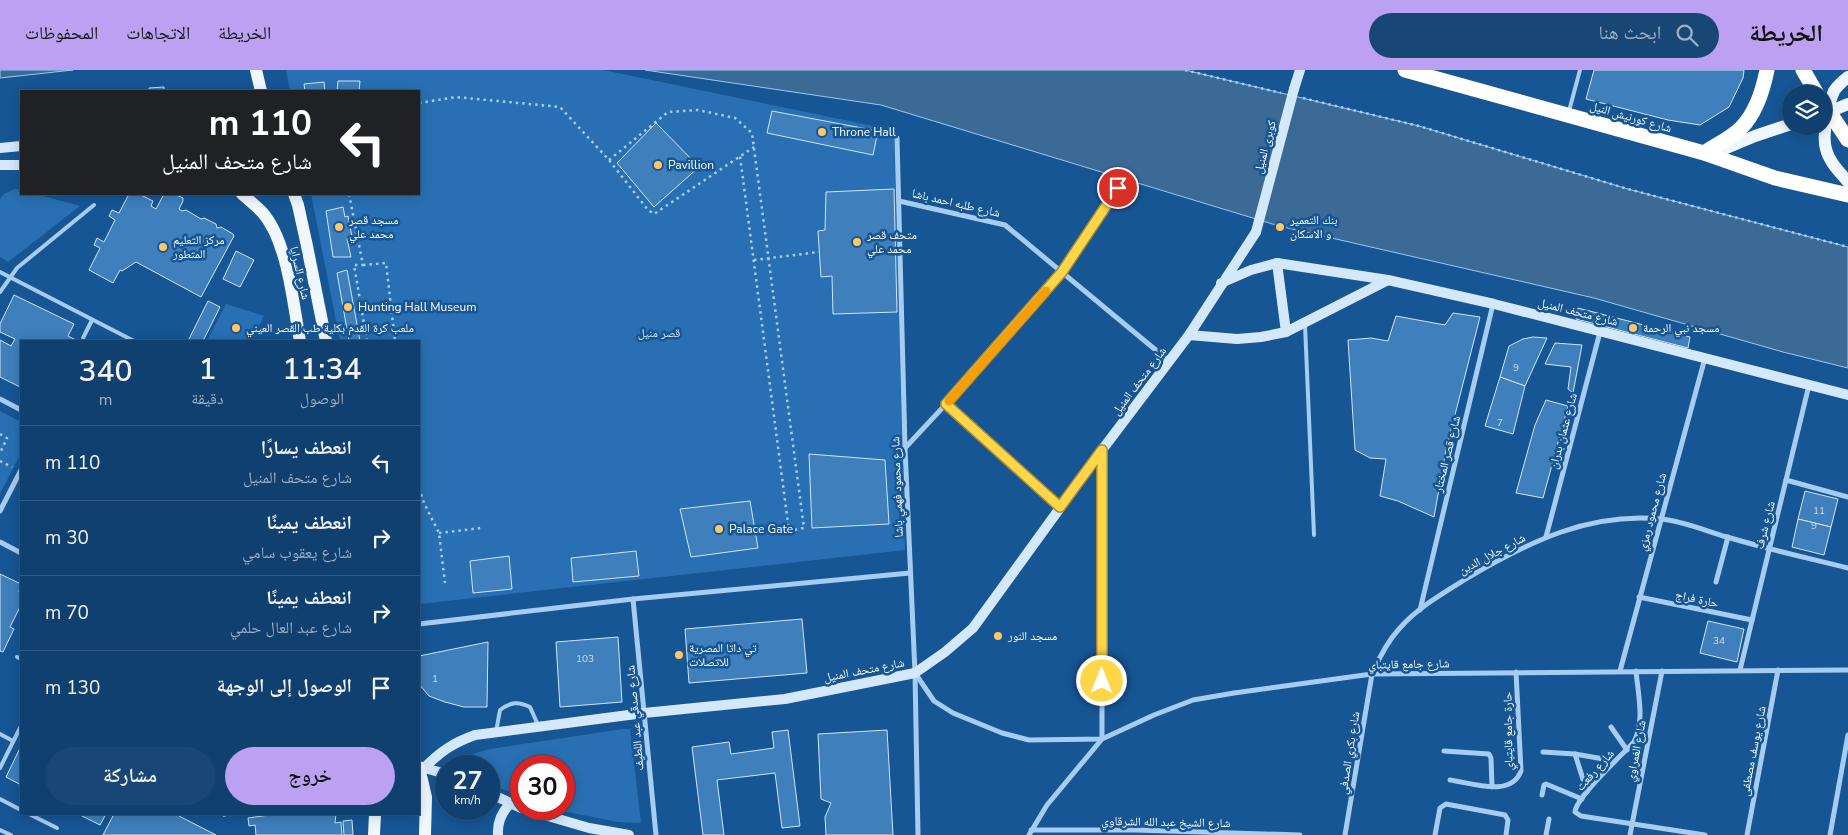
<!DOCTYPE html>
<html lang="ar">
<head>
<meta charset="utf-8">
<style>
	body { margin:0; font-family:"Nunito Sans","Noto Naskh Arabic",sans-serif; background:#194775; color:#f1f3f6; direction:rtl; height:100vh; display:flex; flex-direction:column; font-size:19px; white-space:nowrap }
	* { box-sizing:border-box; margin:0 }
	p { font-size:16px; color:#9cafc3 }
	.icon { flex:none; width:28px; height:28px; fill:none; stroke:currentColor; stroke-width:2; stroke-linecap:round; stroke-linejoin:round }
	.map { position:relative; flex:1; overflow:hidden; direction:ltr }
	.panel { position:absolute; left:20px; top:270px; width:400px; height:475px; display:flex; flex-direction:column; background:#104070; border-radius:0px; box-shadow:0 2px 12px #0003,0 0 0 1px #305983; direction:rtl }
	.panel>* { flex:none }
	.banner { position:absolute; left:20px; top:20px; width:400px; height:105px; border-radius:0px; box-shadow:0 2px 12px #0003,0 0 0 1px #305983; direction:rtl; background:#202124; color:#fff; overflow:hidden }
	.fabs { position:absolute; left:1782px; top:15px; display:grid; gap:10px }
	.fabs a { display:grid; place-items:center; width:50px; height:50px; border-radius:50%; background:#104070; box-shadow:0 2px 12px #0003,0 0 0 1px #305983; font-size:25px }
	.speed { position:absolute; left:435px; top:685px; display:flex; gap:10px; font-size:25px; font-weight:700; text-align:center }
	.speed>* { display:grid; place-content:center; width:65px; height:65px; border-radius:50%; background:#104070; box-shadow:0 2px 12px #0003,0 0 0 1px #305983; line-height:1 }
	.speed small { font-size:12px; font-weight:400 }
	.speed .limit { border:8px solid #d22; background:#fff; color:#111 }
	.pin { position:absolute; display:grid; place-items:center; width:42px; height:42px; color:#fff; margin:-21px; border:2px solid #fff; border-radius:50%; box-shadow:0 1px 5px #0007 }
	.me { position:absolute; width:55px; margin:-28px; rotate:0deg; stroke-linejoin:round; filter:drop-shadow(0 0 4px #0008) }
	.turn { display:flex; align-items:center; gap:18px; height:105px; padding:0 25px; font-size:22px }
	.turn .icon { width:65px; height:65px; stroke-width:2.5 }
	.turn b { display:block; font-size:35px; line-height:42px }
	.eta { display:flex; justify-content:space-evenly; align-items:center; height:85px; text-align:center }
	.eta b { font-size:30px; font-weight:600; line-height:35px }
	.action { display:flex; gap:10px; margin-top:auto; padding:10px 25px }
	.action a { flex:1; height:58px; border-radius:30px; background:#bca0f2; color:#111; font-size:20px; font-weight:600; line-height:58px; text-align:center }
	.action a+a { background:#194775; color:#f1f3f6 }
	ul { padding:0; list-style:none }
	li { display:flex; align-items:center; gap:15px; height:75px; padding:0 25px; border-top:1px solid #305983 }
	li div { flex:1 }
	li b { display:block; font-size:19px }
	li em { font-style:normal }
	header { display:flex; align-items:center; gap:30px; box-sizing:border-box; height:70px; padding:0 25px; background:#bca0f2; color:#111 }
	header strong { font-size:24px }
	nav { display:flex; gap:28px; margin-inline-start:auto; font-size:18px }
	.search { width:350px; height:45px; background:#194775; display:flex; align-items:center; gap:12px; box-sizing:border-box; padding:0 18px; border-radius:28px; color:#9cafc3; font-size:19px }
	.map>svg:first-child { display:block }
</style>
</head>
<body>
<header>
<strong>الخريطة</strong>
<div class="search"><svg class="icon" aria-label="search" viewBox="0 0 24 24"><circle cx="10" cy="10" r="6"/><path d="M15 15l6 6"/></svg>ابحث هنا</div>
<nav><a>الخريطة</a><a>الاتجاهات</a><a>المحفوظات</a></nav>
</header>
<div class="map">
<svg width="1848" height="765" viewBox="0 0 1848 765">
	<rect width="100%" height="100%" fill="#165695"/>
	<g fill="#2870b3">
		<polygon points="286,0 603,0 878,57 894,65 905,480 419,534 419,271 340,271 311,124 419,124 419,21 290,21"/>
		<polygon points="15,119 21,120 21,124 36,124 80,136 8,192 0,187 0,129 4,124"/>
		<polygon points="226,234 264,246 251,271 207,271"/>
		<polygon points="0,341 21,352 21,383 0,424"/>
		<polygon points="623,659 630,659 641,753 618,752 552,739 564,739 564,696 521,696 521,726 500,718 489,710 489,696 471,696 465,686 490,679"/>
	</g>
	<g fill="#3c6a97" stroke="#98c9f4">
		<polygon points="0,0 73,0 0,8"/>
		<polygon points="645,0 1185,0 1419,56 1628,119 1848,177 1848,298 1783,282 1594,228 1279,156 881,35"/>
	</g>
	<g fill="#3e7fbc" stroke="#cde6fc">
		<polygon points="1594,0 1744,0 1743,8 1729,37 1700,55 1668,50 1586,29"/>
		<polygon points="338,11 360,11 359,21 337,21"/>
		<polygon points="324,12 325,21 305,21 304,14"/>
		<polygon points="164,17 164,21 149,21 149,18"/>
		<polygon points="772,41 878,61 873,85 767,63"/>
		<polygon points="656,53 699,97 654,137 617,93"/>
		<polygon points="894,119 897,242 833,244 832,206 821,207 818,161 825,160 826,122"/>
		<polygon points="129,124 139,124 153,131 151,136 156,139 164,124 174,124 183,128 183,131 179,139 182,141 186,140 201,149 204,148 216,154 217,158 221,157 233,164 234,166 201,227 136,192 122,201 120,200 113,213 89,200 100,178 94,175 97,168 104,172 115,150 109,146 112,140 119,143"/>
		<polygon points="343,137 345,147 348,146 352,167 347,169 351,187 333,187 326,141"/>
		<polygon points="236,181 254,190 240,217 223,209"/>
		<polygon points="347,200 360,271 349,271 337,203"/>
		<polygon points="14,225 74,254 68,266 78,271 21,271 20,317 0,307 0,270 11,276 15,269 0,262 0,254"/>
		<polygon points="208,231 220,237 203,271 188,271"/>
		<polygon points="1578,238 1690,267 1688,278 1576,249"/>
		<polygon points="1453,243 1480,247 1446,380 1434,447 1398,431 1380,426 1386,389 1370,388 1355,380 1348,270 1371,268 1388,271 1396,246 1445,255"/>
		<polygon points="1533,267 1547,268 1525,316 1500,307 1509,276 1523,269"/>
		<polygon points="1555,273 1582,275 1573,323 1568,319 1571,297 1545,294"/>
		<polygon points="1500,307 1525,316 1513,364 1485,356"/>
		<polygon points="1546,330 1568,336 1543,428 1516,423 1535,355"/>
		<polygon points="809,384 885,390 889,454 812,458"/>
		<polygon points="1805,421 1838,429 1831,457 1798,449"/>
		<polygon points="750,431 758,478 691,487 680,439"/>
		<polygon points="1798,449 1831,457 1824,485 1792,477"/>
		<polygon points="636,481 639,506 573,512 571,488"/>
		<polygon points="509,486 512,519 473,523 470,491"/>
		<polygon points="0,504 21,514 19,522 21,523 21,535 10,557 14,559 3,582 0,581"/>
		<polygon points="802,549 807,603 689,613 685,559"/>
		<polygon points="1708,551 1744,559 1737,592 1700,583"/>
		<polygon points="618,567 622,632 560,637 556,572"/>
		<polygon points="488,572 487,637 464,637 445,632 429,626 419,614 419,586"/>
		<polygon points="788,660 800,756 782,758 775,703 717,710 724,765 703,765 692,677 729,672 731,684 774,678 772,662"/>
		<polygon points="887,660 893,765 826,765 825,747 831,733 821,729 818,664"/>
		<polygon points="21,676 21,715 6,707"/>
		<polygon points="78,744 106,744 100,755"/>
		<polygon points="114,744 181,744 179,746 216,765 103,765"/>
		<polygon points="277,744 336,744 335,753 341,752 342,765 256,765 255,755 249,756 248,748"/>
		<polygon points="352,750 353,765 344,765 343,751"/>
	</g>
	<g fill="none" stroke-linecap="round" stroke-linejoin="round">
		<g stroke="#a6cdf1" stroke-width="2.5" stroke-dasharray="2.5 4" stroke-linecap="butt">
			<polyline points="1185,0 1281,23"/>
			<polyline points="1303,28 1419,56 1628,119 1848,177"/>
			<polyline points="419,33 456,27 560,37 609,90 648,140 654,144 754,77"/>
			<polyline points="609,90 668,42 698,40 735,48 752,63 804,458 789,461 740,86"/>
			<polyline points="349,124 363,195 354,195 367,271"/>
			<polyline points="754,190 819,182"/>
			<polyline points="363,195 386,193 395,271"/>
			<polyline points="0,364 7,368 0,383"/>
			<polyline points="0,391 12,397"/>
			<polyline points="419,418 424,433 439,463 445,513"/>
			<polyline points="439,463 481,458"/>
			<polyline points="217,744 221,746 238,744"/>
		</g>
		<g stroke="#a6cdf1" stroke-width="4">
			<polyline points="1569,41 1580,0"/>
			<polyline points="0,202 134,271"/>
			<polyline points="0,222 17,198 94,135"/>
			<polyline points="1305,255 1314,465"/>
			<polyline points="83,268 92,250"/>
			<polyline points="17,587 21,589"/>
			<path d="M496,662L500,640C511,632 518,631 530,637L538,655"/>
			<polyline points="0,664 13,671"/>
			<polyline points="0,698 21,656"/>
			<polyline points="0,729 21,740"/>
			<polyline points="29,744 57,758"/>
			<polyline points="0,760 11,765"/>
		</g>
		<g stroke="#a6cdf1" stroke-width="5">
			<polyline points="897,68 905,378 915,603 918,765"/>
			<polyline points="899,131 1005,155 1169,291"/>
			<polyline points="0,329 21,340"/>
			<polyline points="946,334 1060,437"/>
			<polyline points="905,378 946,334 1062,202 1118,118"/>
			<polyline points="1786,410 1848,427"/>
			<polyline points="0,441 21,400"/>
			<polyline points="1546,467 1600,262"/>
			<polyline points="0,472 21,483"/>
			<polyline points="1716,512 1728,467"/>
			<polyline points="1639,527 1752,550"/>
			<polyline points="633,529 656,765"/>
			<polyline points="1420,540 1493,234"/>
			<polyline points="419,554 633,529 910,503"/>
			<polyline points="1740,600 1809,315"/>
			<polyline points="1620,601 1705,288"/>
			<path d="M1636,601C1638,624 1645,651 1634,672C1622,685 1576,727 1575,742L1581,746L1705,765"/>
			<polyline points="915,603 934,631 953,643 1002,663 1029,670 1102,669 1102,383"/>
			<polyline points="1611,657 1627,680"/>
			<polyline points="1444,681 1489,684 1491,688 1492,717"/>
			<polyline points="1543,682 1575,684 1615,691"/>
			<polyline points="1575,684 1587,722"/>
			<path d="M1450,710C1472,713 1511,728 1521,701L1516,602"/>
			<polyline points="1542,725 1544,715 1546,714 1582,729"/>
			<polyline points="1031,760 1136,760 1300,765"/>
			<polyline points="1029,765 1047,735 1102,669 1154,645 1193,630 1234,623 1372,604 1848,600"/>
			<path d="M1345,765L1372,604C1379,588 1387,572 1399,559C1418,537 1445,522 1469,507C1529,472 1589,442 1661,449C1683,451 1706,461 1727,467C1767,479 1808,488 1848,498"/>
			<polyline points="1435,765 1440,738 1446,734 1505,745 1508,750 1506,765"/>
			<polyline points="1546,765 1549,749"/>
			<polyline points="1630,765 1662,601"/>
			<polyline points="1747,765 1778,600"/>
			<polyline points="1830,765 1848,665"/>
		</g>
		<g stroke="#d4e8fc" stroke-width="10">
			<polyline points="1294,19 1300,0"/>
			<polyline points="0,78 21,76"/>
			<polyline points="0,95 21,95"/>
			<polyline points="1277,193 1286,262"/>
			<polyline points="1221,213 1251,200 1277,193 1388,210 1494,234 1848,325"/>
			<polyline points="1189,265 1237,269 1261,267 1286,262 1388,210"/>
			<polyline points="421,697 446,704"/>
			<path d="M424,698C441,681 453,673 475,665L644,643L785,629L915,603L945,582L973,558L1102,380L1189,265L1256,162"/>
			<polyline points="489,723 521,738"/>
			<polyline points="524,739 589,758 629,765"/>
			<path d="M498,765C497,752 501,743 510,734"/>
		</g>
		<g stroke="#f0f7ff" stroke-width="12">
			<polyline points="256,0 261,21"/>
			<path d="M1848,7C1843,11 1838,15 1834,21C1828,34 1822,66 1826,79C1829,92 1840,102 1848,112"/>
			<polyline points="1824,44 1848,34"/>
			<polyline points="1712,84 1755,66 1791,54"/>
			<path d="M242,124C249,130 256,136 262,142C288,171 293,234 300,271"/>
			<polyline points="294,124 298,135 307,176 326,271"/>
			<polyline points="419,697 426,727 425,765"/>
			<polyline points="374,765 375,744"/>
		</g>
		<g stroke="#fff" stroke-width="15">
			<polyline points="1405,0 1704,83 1775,108 1848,125"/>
			<polyline points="1803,0 1817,24"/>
			<polyline points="1824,34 1848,70"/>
			<path d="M1704,83C1716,75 1731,68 1741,58C1756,43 1763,20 1767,0"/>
		</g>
		<polyline stroke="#d4e8fc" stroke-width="10" points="1256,162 1294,19"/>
	</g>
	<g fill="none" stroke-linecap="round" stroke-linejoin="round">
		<defs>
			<polyline id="route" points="1102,611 1102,380 1060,437 946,334 1062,202 1118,118"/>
		</defs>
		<use href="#route" stroke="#a68a30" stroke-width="12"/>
		<use href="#route" stroke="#ffd54a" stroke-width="9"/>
		<polyline stroke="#f59e0b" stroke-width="9" points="949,331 1046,221"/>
	</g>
	<g fill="#ffc866" stroke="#165695" stroke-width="2">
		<circle cx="822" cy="62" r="5"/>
		<circle cx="658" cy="95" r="5"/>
		<circle cx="339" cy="157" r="5"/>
		<circle cx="1280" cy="157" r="5"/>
		<circle cx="857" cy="172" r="5"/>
		<circle cx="163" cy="177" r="5"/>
		<circle cx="348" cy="237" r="5"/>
		<circle cx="236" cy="258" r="5"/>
		<circle cx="1633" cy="258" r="5"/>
		<circle cx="719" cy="459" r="5"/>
		<circle cx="998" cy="566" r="5"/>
		<circle cx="679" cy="585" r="5"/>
	</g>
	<g text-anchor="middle" stroke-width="5" stroke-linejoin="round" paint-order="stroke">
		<g font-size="10" fill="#cfdfee">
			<text x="1516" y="301">9</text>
			<text x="1500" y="356">7</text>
			<text x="1819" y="444">11</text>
			<text x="1814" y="459">9</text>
			<text x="1719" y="574">34</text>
			<text x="585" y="592">103</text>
			<text x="435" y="612">1</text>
		</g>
		<g font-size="12" fill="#fff" stroke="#165695">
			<text transform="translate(1631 47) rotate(16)" y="4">شارع كورنيش النيل</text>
			<text transform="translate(1265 77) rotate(-75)" y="4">كوبرى المنيل</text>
			<text transform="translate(956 133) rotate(13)" y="4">شارع طلبه احمد باشا</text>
			<text transform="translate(300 203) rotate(77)" y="4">شارع السرايا</text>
			<text transform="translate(1578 242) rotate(14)" y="4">شارع متحف المنيل</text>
			<text transform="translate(1139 311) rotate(-53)" y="4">شارع متحف المنيل</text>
			<text transform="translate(1563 361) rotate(-75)" y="4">شارع عثمان بدران</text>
			<text transform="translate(1447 384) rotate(-76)" y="4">شارع قصر المختار</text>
			<text transform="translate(897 417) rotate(-92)" y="4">شارع محمود فهمي باشا</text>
			<text transform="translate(1652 442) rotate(-75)" y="4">شارع محمود رمزي</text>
			<text transform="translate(1765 455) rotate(-76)" y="4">شارع شرف</text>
			<text transform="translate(1492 484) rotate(-28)" y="4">شارع جلال الدين</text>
			<text transform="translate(1697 529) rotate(12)" y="4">حارة فراج</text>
			<text transform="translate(1409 594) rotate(-1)" y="4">شارع جامع قايتباي</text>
			<text transform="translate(864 600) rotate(-11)" y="4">شارع متحف المنيل</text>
			<text transform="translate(635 648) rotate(-95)" y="4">شارع صدقي عبد اللطيف</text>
			<text transform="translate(1508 661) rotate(-91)" y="4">حارة جامع قايتباي</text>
			<text transform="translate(1636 681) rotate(-79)" y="4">شارع الغمراوي</text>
			<text transform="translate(1753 681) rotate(-79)" y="4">شارع يوسف مصطفى</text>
			<text transform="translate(1349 683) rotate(-81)" y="4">شارع بكري الصدفي</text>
			<text transform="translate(1595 700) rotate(-48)" y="4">شارع رفعت</text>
			<text transform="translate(1166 752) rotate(1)" y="4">شارع الشيخ عبد الله الشرقاوي</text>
		</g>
		<g font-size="12" fill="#fff" stroke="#165695" text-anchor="start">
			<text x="832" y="66">Throne Hall</text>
			<text x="668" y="99">Pavillion</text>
			<text x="349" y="154">مسجد قصر<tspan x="349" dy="14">محمد علي</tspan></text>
			<text x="1290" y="154">بنك التعمير<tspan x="1290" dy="14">و الاسكان</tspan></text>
			<text x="867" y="169">متحف قصر<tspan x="867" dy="14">محمد علي</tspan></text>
			<text x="173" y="174">مركز التعليم<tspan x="173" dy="14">المتطور</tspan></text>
			<text x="358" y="241">Hunting Hall Museum</text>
			<text x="246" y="262">ملعب كرة القدم بكلية طب القصر العيني</text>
			<text x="1643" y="262">مسجد نبي الرحمة</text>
			<text x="729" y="463">Palace Gate</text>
			<text x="1008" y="570">مسجد النور</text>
			<text x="689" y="582">تي داتا المصرية<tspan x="689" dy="14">للاتصلات</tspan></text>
		</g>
		<g font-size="12" fill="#cde6fc" stroke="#165695">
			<text x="659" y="267">قصر منيل</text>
		</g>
	</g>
</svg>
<div class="fabs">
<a><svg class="icon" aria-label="layers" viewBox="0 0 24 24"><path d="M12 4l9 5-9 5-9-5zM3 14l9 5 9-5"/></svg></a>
</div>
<div class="speed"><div>27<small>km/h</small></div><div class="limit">30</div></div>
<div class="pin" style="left:1118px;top:118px;background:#d93025"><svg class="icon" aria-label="arrive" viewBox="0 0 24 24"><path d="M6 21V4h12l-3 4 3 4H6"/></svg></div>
<svg class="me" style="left:1102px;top:611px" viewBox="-20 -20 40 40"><circle r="17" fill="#ffd54a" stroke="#fff" stroke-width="3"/><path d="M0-11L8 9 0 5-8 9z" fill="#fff"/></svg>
<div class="banner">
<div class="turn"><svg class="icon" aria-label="left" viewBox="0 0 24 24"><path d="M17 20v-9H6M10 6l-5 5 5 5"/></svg><div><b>110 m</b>شارع متحف المنيل</div></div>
</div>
<section class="panel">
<div class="eta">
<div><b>11:34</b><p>الوصول</p></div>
<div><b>1</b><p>دقيقة</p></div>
<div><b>340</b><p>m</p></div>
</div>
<ul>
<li><svg class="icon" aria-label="left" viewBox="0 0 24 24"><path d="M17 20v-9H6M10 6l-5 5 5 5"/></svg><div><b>انعطف يسارًا</b><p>شارع متحف المنيل</p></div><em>110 m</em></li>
<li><svg class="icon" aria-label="right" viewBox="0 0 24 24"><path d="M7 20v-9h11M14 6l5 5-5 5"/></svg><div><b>انعطف يمينًا</b><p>شارع يعقوب سامي</p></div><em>30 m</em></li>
<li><svg class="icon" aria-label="right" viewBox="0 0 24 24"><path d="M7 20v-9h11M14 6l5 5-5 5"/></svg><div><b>انعطف يمينًا</b><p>شارع عبد العال حلمي</p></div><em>70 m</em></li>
<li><svg class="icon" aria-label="arrive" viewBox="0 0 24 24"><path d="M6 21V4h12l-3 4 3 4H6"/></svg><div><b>الوصول إلى الوجهة</b></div><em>130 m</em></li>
</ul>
<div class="action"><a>خروج</a><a>مشاركة</a></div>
</section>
</div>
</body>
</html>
